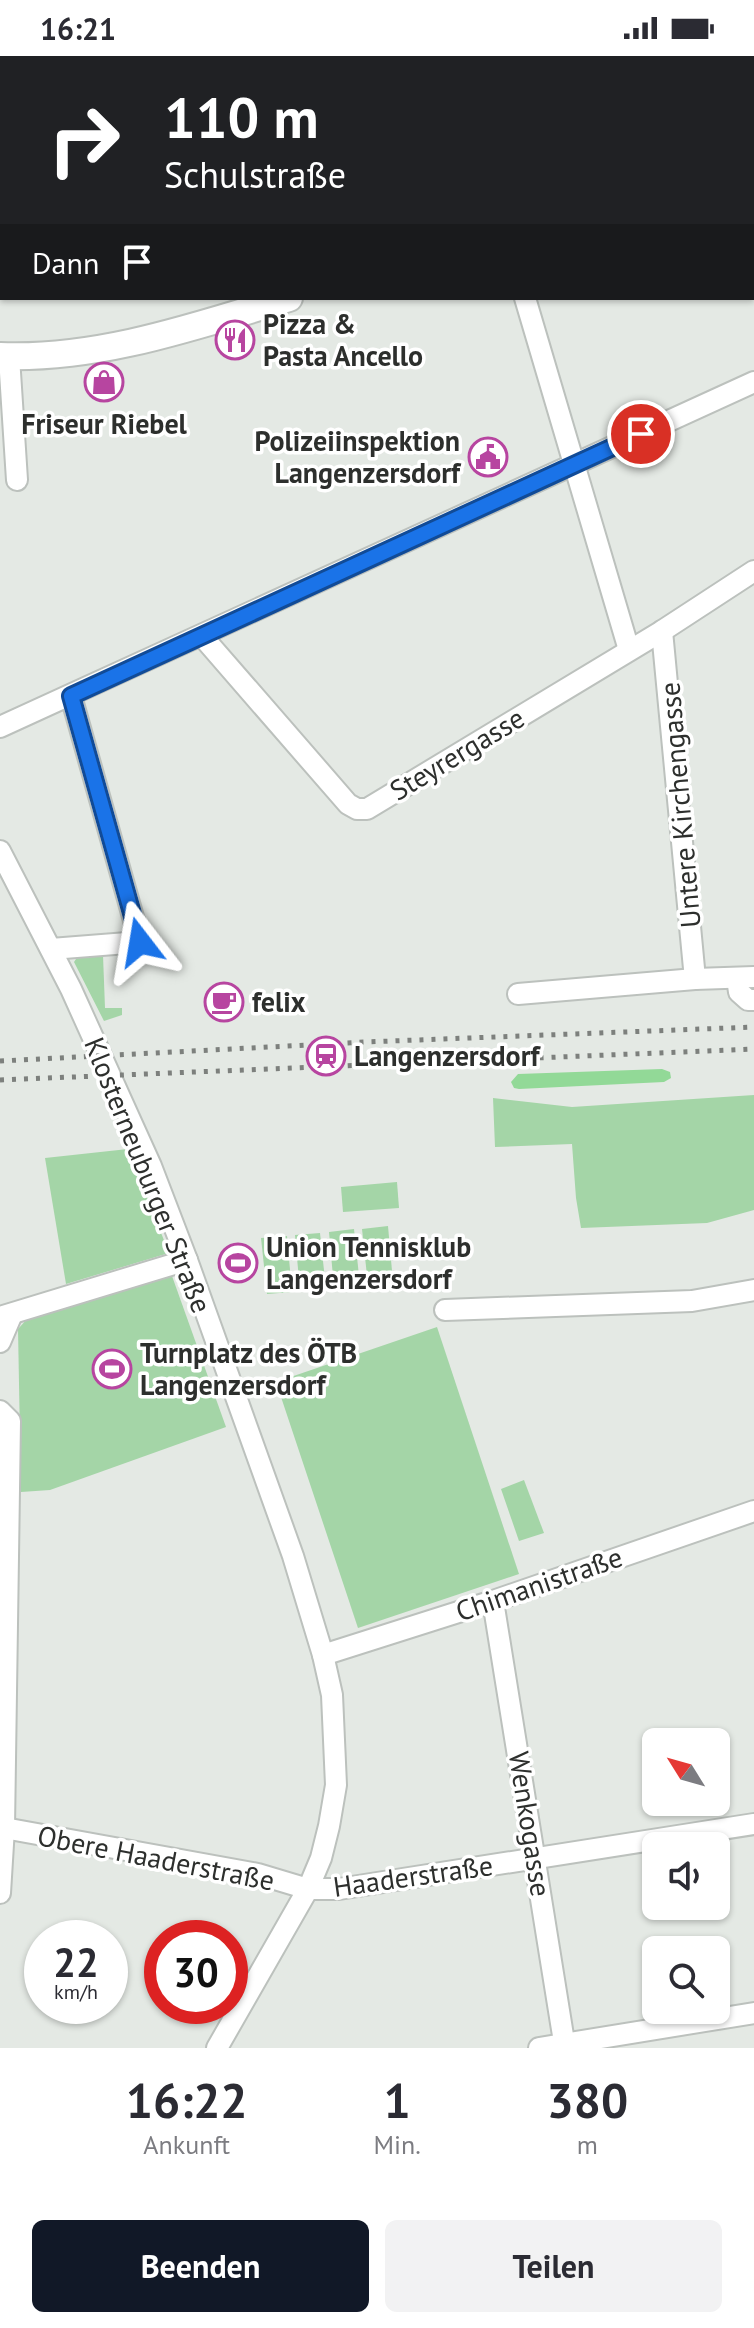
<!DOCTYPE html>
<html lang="de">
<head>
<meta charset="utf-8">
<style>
	body { margin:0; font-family:"PT Sans",sans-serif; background:#f2f2f3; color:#2b2b33; height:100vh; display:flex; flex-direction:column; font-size:30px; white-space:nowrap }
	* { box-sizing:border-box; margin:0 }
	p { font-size:26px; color:#7c7c81 }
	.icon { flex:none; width:44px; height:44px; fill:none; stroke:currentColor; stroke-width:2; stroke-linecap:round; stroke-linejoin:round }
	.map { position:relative; height:1992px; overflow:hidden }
	.sheet { display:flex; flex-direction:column; background:#fff; flex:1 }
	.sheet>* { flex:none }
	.guide { position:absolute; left:0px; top:0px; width:754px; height:244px; box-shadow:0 2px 6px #0004; background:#202124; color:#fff; overflow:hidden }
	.needle { width:52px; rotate:307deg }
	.fabs { position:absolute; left:642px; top:1672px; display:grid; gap:16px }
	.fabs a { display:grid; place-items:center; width:88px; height:88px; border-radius:12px; background:#fff; box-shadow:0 2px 6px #0004; font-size:40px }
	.speed { position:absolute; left:24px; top:1864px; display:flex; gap:16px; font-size:40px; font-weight:700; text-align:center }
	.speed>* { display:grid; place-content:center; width:104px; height:104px; border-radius:50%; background:#fff; box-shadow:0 2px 6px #0004; line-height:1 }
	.speed small { font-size:20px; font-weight:400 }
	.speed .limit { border:12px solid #d22; background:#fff; color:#111 }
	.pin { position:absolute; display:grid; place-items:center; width:68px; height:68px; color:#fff; margin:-34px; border:4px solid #fff; border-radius:50%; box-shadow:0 2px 8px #0007 }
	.me { position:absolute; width:88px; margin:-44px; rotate:346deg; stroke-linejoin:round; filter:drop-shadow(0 0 6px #0008) }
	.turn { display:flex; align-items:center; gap:28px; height:168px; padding:0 32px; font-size:36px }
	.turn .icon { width:104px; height:104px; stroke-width:2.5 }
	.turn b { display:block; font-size:56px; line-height:68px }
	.then { display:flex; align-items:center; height:76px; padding:0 32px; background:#0003; gap:16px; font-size:30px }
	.eta { display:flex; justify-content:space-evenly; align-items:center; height:136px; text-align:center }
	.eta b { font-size:48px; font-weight:800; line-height:56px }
	.action { display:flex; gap:16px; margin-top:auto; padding:16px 32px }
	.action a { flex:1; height:92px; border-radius:12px; background:#111827; color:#fff; font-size:32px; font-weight:800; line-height:92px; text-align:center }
	.action a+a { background:#f2f2f3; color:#2b2b33 }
	.status { display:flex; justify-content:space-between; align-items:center; height:56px; padding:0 40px; background:#fff; direction:ltr }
	.status svg { height:22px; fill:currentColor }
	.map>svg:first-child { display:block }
</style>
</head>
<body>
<div class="status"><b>16:21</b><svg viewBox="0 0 49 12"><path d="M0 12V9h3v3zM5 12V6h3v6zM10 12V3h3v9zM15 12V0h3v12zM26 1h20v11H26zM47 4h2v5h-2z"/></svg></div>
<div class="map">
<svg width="754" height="1992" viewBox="0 0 754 1992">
	<rect width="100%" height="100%" fill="#e4e9e4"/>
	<g fill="#a4d5a7">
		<polygon points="103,899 105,952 122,952 122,959 104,965 74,906 78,900"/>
		<polygon points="754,1039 754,1154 707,1167 581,1172 576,1142 572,1088 495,1091 493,1042 572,1051"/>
		<polygon points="128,1093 169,1197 66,1228 45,1102"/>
		<polygon points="397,1126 399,1152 343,1156 341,1131"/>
		<polygon points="388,1170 393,1226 368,1229 362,1173"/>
		<polygon points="354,1173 360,1229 334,1232 329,1176"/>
		<polygon points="320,1177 326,1233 300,1235 295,1179"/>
		<polygon points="287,1180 292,1236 267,1238 261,1182"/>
		<polygon points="172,1220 226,1371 50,1434 21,1436 18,1273 28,1262"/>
		<polygon points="437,1271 519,1518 358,1572 276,1326"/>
		<polygon points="524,1424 544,1477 519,1485 501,1433"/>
	</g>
	<polygon fill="#92d997" points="662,1013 670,1016 671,1022 664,1026 519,1033 514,1032 511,1026 518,1018"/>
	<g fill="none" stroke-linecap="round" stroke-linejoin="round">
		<g stroke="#92d997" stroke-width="5">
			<polyline points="699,0 700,2"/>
			<polyline points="752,93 754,96"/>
		</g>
		<defs>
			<g id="minor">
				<polyline points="494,0 494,2"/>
				<polyline points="199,2 206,0"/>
				<polyline points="0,18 2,18"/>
				<polyline points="525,242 629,594"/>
				<polyline points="9,301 17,424"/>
				<polyline points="662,575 695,923"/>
				<polyline points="202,580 348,748 357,753 367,753 662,575 754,515"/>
				<polyline points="0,671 754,326"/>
				<polyline points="0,795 71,933 151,1110 187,1204 293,1500 323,1599 332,1639 336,1729 329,1770 321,1802 308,1833 217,1992"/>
				<polyline points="51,893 140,886 71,640"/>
				<polyline points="737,922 739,936 748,944 754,944"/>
				<polyline points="518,938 695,923 754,921"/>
				<polyline points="445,1254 692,1245 754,1234"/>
				<polyline points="0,1261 187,1204"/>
				<polyline points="0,1286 12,1258"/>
				<polyline points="0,1355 10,1365 4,1772 0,1837"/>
				<polyline points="493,1545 565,1992"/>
				<polyline points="323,1599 493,1545 754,1455"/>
				<polyline points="4,1772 258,1818 308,1833 339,1833 754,1768"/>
				<polyline points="539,1992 754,1957"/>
			</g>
			<g id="major">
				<polyline points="752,141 754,140"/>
				<path d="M0,300C99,304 196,270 289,242"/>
			</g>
		</defs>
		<use href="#minor" stroke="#bcc1bd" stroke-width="24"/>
		<use href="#major" stroke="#bcc1bd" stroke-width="30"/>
		<use href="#minor" stroke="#fff" stroke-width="20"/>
		<use href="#major" stroke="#fff" stroke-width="26"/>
		<g stroke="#7d807d" stroke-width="5" stroke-dasharray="4 8" stroke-linecap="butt">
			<polyline points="0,1005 365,986 754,971"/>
			<polyline points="0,1024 754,993"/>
		</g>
	</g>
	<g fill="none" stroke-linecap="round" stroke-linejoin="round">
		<defs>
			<polyline id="route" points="140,886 71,640 641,378"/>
		</defs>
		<use href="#route" stroke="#114b97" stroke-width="20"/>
		<use href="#route" stroke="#1a73e8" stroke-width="14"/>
	</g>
	<defs>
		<symbol id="restaurant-ring" viewBox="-11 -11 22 22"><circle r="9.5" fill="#fff" stroke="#b745a0" stroke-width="1.5"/><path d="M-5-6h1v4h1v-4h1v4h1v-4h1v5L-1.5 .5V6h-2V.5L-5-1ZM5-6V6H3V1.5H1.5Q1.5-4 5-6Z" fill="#b745a0"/></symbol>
		<symbol id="shop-ring" viewBox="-11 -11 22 22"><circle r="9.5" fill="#fff" stroke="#b745a0" stroke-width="1.5"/><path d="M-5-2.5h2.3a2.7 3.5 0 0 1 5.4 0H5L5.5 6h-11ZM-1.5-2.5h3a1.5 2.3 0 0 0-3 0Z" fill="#b745a0"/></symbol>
		<symbol id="civic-ring" viewBox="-11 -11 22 22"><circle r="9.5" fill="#fff" stroke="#b745a0" stroke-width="1.5"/><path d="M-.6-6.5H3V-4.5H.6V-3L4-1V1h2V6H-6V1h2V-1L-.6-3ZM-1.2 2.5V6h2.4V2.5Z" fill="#b745a0"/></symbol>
		<symbol id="cafe-ring" viewBox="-11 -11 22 22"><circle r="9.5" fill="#fff" stroke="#b745a0" stroke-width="1.5"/><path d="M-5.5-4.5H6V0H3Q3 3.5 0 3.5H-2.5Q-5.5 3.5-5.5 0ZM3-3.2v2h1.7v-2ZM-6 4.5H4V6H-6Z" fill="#b745a0"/></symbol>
		<symbol id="station-ring" viewBox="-11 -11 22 22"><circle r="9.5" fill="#fff" stroke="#b745a0" stroke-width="1.5"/><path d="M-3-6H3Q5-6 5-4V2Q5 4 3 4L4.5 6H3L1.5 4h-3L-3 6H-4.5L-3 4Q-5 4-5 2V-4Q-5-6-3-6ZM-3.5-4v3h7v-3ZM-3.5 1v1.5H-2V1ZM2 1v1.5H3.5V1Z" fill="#b745a0"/></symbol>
		<symbol id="stadium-ring" viewBox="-11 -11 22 22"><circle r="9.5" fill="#fff" stroke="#b745a0" stroke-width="1.5"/><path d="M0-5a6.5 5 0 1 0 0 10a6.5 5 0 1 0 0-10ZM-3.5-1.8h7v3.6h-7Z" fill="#b745a0"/></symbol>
	</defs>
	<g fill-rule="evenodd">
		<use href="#restaurant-ring" x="213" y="262" width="44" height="44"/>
		<use href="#shop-ring" x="82" y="304" width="44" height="44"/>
		<use href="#civic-ring" x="466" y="379" width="44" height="44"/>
		<use href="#cafe-ring" x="202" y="924" width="44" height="44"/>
		<use href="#station-ring" x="304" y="978" width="44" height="44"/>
		<use href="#stadium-ring" x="216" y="1185" width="44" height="44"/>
		<use href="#stadium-ring" x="90" y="1291" width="44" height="44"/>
	</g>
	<g text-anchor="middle" stroke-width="7" stroke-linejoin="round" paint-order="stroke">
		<g font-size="28" font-weight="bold" fill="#2d2f2d" stroke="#fff" text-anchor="start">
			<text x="263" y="278">Pizza &amp;<tspan x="263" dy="32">Pasta Ancello</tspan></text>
			<text x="104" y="378" text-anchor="middle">Friseur Riebel</text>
			<text x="460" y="395" text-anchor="end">Polizeiinspektion<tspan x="460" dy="32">Langenzersdorf</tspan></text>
			<text x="252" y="956">felix</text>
			<text x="354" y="1010">Langenzersdorf</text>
			<text x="266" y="1201">Union Tennisklub<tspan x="266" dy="32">Langenzersdorf</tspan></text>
			<text x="140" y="1307">Turnplatz des ÖTB<tspan x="140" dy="32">Langenzersdorf</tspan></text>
		</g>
		<g font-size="28" fill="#2d2f2d" stroke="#fff">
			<text transform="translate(457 698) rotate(-31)" y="10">Steyrergasse</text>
			<text transform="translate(680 749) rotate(-95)" y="10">Untere Kirchengasse</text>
			<text transform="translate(148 1119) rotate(68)" y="10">Klosterneuburger Straße</text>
			<text transform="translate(539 1528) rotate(-19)" y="10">Chimanistraße</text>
			<text transform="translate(530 1768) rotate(81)" y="10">Wenkogasse</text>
			<text transform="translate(156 1802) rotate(11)" y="10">Obere Haaderstraße</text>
			<text transform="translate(413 1820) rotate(-8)" y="10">Haaderstraße</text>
		</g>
	</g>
</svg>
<div class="fabs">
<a><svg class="needle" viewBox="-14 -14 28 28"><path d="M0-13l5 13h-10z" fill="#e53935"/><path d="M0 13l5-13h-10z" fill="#7c7c81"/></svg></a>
<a><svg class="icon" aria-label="sound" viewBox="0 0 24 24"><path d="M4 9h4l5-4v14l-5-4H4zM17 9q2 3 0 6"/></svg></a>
<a><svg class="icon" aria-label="search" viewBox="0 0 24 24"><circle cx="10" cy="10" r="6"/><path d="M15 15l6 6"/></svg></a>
</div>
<div class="speed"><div>22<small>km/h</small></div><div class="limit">30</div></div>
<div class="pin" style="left:641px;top:378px;background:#d93025"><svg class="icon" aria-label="arrive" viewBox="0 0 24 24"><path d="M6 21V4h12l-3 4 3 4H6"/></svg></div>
<svg class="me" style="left:140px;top:886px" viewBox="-20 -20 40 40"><path d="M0-17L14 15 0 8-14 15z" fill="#1a73e8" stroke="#fff" stroke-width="4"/></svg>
<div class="guide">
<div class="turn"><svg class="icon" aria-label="right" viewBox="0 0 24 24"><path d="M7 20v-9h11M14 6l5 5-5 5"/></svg><div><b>110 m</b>Schulstraße</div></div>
<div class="then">Dann<svg class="icon" aria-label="arrive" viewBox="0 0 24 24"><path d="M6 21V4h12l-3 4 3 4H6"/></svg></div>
</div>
</div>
<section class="sheet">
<div class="eta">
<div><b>16:22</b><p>Ankunft</p></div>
<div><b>1</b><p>Min.</p></div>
<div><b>380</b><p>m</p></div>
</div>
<div class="action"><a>Beenden</a><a>Teilen</a></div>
</section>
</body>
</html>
